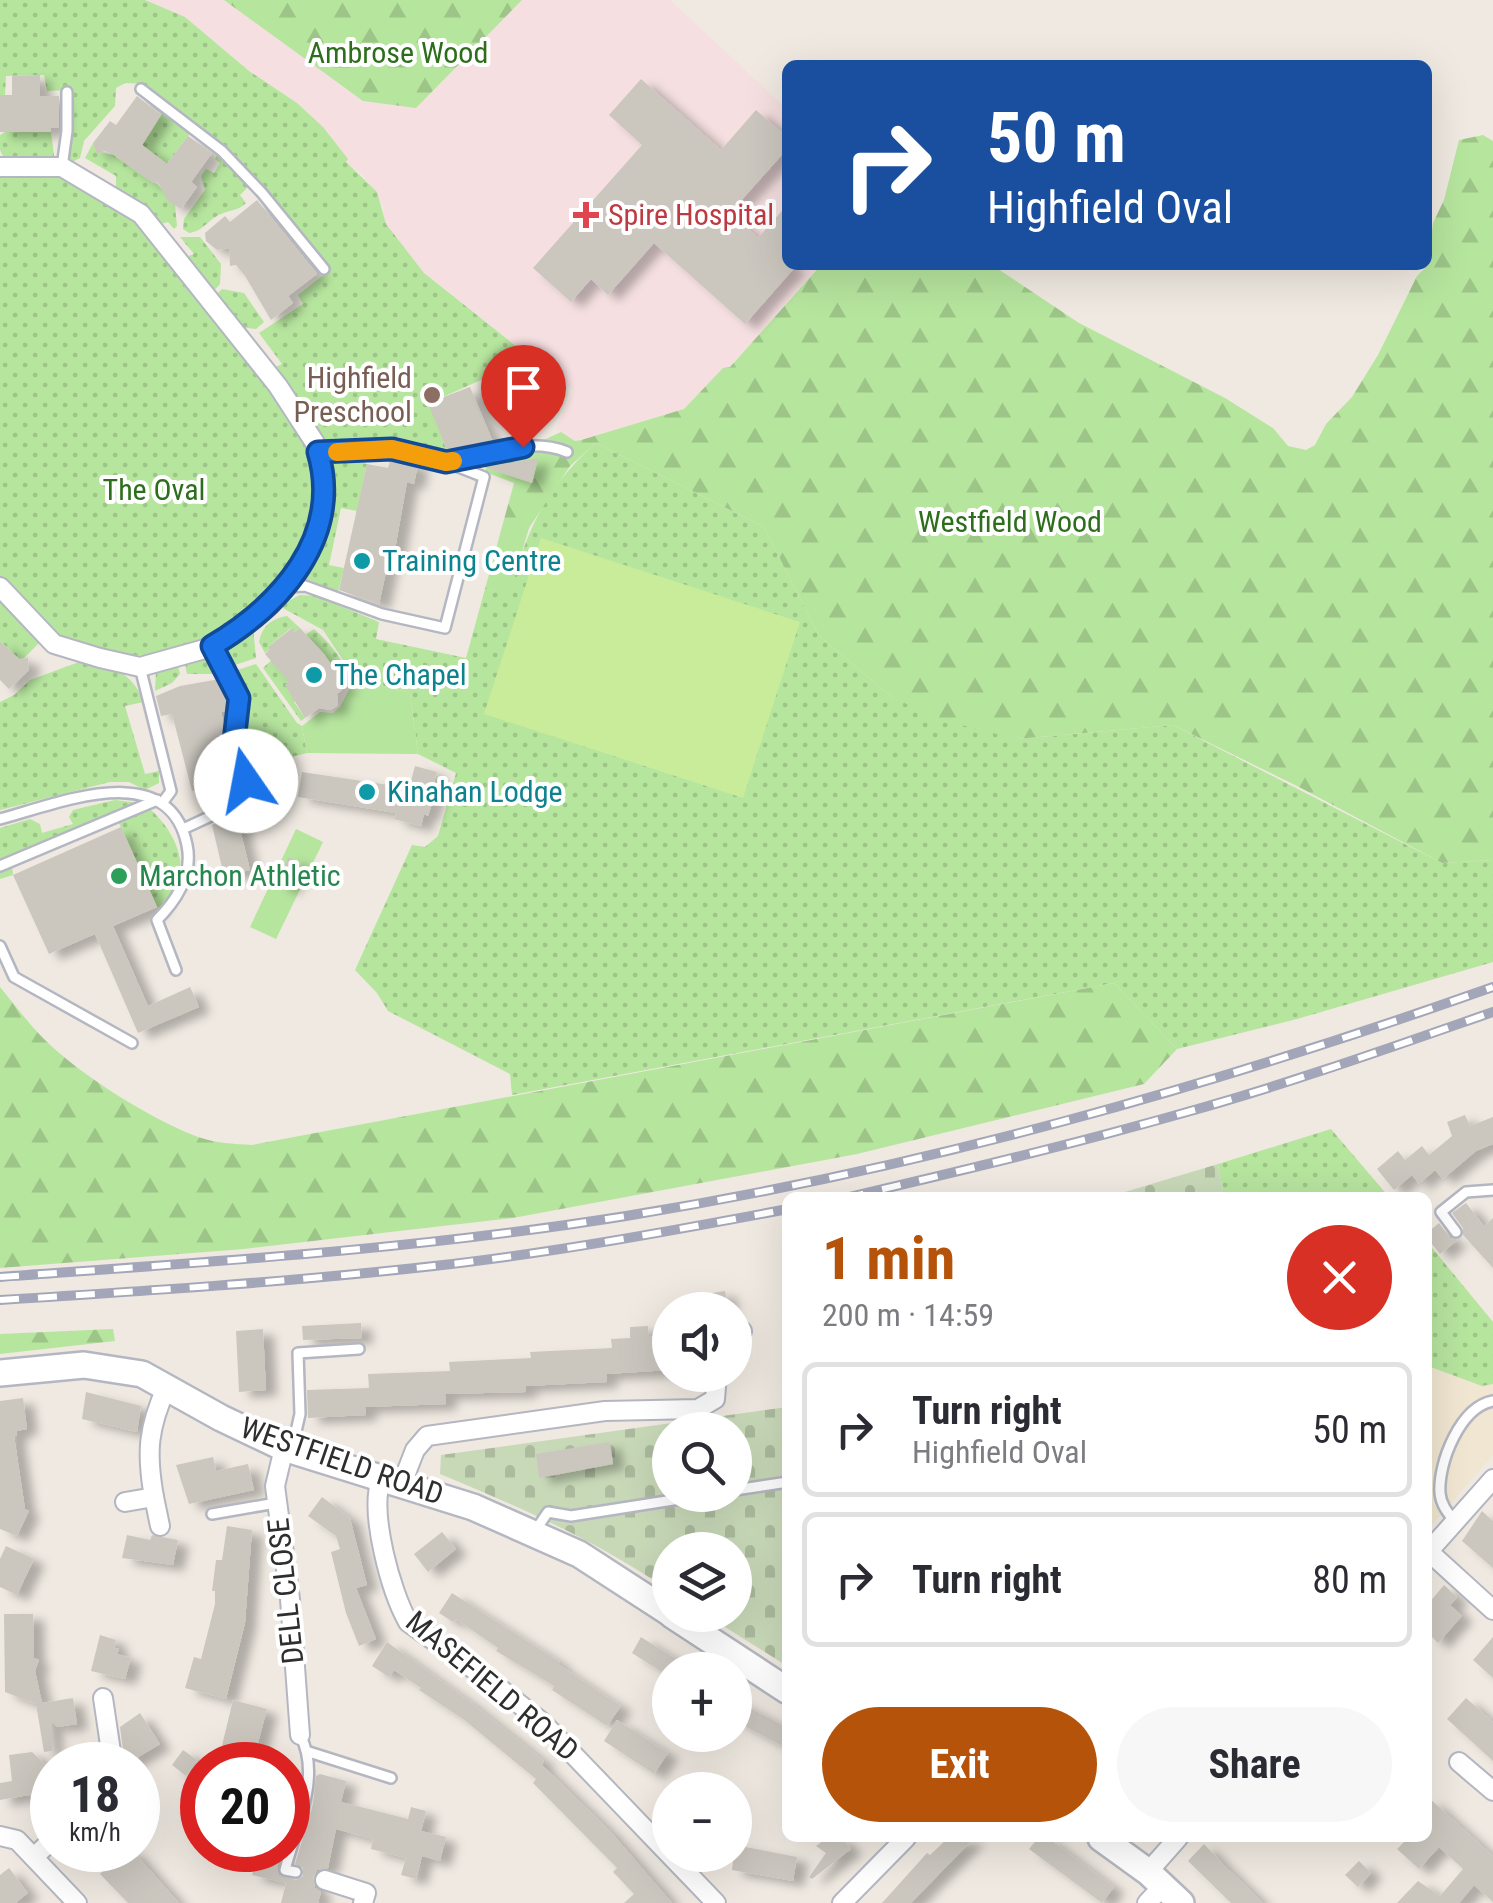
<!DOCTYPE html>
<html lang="en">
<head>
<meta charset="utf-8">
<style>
	body { margin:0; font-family:"Roboto Condensed",sans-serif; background:#f7f7f7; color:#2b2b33; height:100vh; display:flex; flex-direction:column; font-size:38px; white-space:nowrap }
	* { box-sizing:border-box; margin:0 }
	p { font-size:32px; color:#7c7c81 }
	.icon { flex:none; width:55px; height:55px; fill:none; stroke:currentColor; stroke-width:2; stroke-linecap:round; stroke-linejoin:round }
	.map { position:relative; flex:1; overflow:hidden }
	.side { position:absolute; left:782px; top:1192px; width:650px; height:650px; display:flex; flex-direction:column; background:#fff; border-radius:15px; box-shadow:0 10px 40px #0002 }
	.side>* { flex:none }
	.top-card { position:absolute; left:782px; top:60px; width:650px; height:210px; border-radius:15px; box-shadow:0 10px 40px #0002; background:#1a4fa0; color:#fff; overflow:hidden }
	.buttons { position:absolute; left:652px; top:1292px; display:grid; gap:20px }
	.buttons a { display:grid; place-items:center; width:100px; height:100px; border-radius:50%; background:#fff; box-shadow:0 10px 40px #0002; font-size:50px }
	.speed { position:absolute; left:30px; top:1742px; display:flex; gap:20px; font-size:50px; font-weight:700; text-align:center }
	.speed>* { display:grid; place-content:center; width:130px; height:130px; border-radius:50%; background:#fff; box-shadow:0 10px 40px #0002; line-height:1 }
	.speed small { font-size:25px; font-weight:400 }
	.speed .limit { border:15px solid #d22; background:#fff; color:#111 }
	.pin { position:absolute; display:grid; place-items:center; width:85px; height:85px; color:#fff; margin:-102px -42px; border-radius:50% 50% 50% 0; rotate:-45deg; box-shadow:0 0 10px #0007 }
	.pin .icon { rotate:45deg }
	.me { position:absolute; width:110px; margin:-55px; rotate:348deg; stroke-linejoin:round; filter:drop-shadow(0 0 8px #0008) }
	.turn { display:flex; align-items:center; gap:35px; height:210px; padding:0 40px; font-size:45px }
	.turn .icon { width:130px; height:130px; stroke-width:2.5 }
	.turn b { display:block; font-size:70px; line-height:85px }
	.round { display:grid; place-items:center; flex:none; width:105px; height:105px; border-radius:52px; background:#f7f7f7 }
	.overview { display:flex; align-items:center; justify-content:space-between; height:170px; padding:0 40px }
	h1 { font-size:60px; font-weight:700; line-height:75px; color:#b45309 }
	.primary-button { display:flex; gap:20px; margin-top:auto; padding:20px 40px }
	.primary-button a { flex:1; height:115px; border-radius:60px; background:#b45309; color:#fff; font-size:40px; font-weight:700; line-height:115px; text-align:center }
	.primary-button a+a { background:#f7f7f7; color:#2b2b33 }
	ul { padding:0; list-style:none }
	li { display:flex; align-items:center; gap:30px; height:135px; margin:0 20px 15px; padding:0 20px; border:5px solid #e1e1e2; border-radius:15px }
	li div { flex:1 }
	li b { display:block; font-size:38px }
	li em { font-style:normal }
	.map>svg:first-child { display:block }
</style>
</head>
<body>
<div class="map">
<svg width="1493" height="1903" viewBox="0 0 1493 1903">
	<defs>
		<pattern id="grass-dots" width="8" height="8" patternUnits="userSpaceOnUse" patternTransform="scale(2.5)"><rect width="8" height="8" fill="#b6e59e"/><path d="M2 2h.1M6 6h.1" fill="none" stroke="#9dc588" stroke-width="1.8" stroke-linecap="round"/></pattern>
		<pattern id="forest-firs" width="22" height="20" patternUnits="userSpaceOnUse" patternTransform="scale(2.5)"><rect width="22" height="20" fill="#b6e59e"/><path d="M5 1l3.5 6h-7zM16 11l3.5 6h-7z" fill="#9dc588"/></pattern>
		<pattern id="cemetery-stones" width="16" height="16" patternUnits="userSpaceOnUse" patternTransform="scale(2.5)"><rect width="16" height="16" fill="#c8d9b8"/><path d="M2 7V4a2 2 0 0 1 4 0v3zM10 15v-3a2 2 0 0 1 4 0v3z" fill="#acbb9e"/></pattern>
		<filter id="shadow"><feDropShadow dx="11" dy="6" stdDeviation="5" flood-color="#0004"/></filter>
	</defs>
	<rect width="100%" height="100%" fill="#efe9e1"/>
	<polygon fill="#f0e6d1" points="1428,1243 1493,1322 1493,1455 1428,1529"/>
	<polygon fill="#f5dfe0" points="145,0 224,0 363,101 416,108 522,0 670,0 787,109 788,265 821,265 729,367 723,368 684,409 575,441 556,429 573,390 424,273 385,224 383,206 363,175 346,162 297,103 249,71 185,17"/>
	<g fill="url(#grass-dots)">
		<polygon points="0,0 145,0 185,17 249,71 297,103 323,127 348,159 346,162 377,192 386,224 424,273 531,358 429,403 450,459 419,450 398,437 396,441 323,448 271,369 282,364 259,333 303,304 298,295 331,269 263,187 212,135 144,84 125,83 116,88 115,106 84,141 80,158 68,164 73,135 71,90 47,91 44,75 6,76 5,95 0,95"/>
		<polygon points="164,110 192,131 167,164 142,145"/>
		<polygon points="5,132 51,132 55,163 7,164 0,150 0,135"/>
		<polygon points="93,143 97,150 111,155 114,151 168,193 166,197 175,205 177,226 174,229 168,222 156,225 116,190 116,176 85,158"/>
		<path d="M218,154L249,186L240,195L246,203C236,212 232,209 221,214C208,219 204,231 189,233L183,229L184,219L205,190L201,176L206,169L214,173L220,163L215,159Z"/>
		<path d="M0,172L56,173L103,196L135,222L182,273L291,417C301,434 314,453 317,473C319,482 316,494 315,503C303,613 152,696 55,635C35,622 17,598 0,581Z"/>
		<polygon points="180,237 200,237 221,264 220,284 212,293 186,257 194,254"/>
		<polygon points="222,289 244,293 264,322 256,329 239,327 215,296"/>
		<path d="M596,443L764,527L819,636L892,697L1017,739L1173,725L1442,863L1493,860V962L1297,1019L1177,1049L1114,983L512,1095L510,1074L388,1011L377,993L355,970L412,845L425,847L438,836L456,773L418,754L410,693L355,678L323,630L279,606L300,595L316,596L379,622L376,639L466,658L485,589L509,595C528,529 543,490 596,443Z"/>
		<polygon points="326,456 367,464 357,511 341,508 329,565 344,568 338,592 306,579 306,572"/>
		<polygon points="0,599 41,641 23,659 19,659 0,641"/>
		<path d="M287,616L300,628L295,632L291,628L269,646L270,649L265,653L259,642C262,626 272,618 287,616Z"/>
		<polygon points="253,627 256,658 229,667 224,650"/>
		<path d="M314,629C328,641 350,665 349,684L346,686L324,655L305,635Z"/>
		<polygon points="275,657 292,680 297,700 294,702 305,718 301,721 263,668"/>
		<polygon points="208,658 216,674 187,674 185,664"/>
		<path d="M79,662C110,663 132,672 144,702L125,706L145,774L159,771V783L145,790L129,782H110L0,810V702L14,695L30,680Z"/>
		<polygon points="256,664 297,723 302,726 307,753 279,760 254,786 242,742 244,698 231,672"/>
		<polygon points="178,666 180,674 172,683 155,691 156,670"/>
		<polygon points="115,800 140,803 11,857 13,875 0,879 0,828 30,819 40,824 42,833 73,824 69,817 73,810"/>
		<path d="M149,808C179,835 195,875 163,907H157L118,821Z"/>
		<polygon points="1331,1129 1389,1197 1224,1197 1218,1164"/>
		<polygon points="1428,1243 1493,1322 1493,1384 1482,1386 1428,1366"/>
	</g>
	<g fill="url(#forest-firs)">
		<polygon points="224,0 522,0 416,108 363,101"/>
		<polygon points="1483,135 1493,141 1493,860 1442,863 1299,787 1173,725 1017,739 938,719 892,697 819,636 764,527 596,443 570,466 529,528 509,596 485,589 514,483 485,472 489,458 517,452 561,432 575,441 581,440 684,409 723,368 730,367 821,265 992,265 1079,323 1225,398 1273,428 1288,446 1306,450 1315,445 1326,424 1352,397 1378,355 1417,276 1428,265 1433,223 1444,200 1459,140"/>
		<path d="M1114,983L1177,1049L1144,1084L857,1154L513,1218L244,1249L0,1268V987C13,1003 26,1020 40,1035C75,1072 150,1119 198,1137C216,1143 233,1144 252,1145Z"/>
		<polygon points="113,1329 115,1341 0,1354 0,1334"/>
	</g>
	<g fill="url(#cemetery-stones)" fill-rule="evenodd">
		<polygon points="1218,1164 1224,1197 1106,1197 1115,1195"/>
		<path d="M787,1407V1666L706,1615H735V1550H670V1591C595,1540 524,1509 440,1474L441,1455ZM670,1430H735V1495H670Z"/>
	</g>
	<g fill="#b6e59e">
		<polygon points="355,678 410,693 418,754 307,753 302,726 320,712 333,713 340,707"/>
		<polygon points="296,829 323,842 276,939 250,927"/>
	</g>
	<polygon fill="#c9ec9a" points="541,538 800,622 743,798 484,714"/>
	<g fill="#cbc7bf" filter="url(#shadow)">
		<polygon points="40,75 40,96 59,96 59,128 51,128 51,132 0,132 0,95 12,95 12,76"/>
		<polygon points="641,79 721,150 756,110 788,138 788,148 730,213 758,238 788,204 788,265 797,265 745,324 654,243 608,295 591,279 571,302 533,268 642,145 609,115"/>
		<polygon points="137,96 161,115 142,145 167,164 188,136 212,153 191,182 197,187 181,209 168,201 158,182 153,183 112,154 105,151 97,154 93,143 110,121 116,125"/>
		<polygon points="257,200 317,274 288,296 293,303 271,320 245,276 236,265 230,266 229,248 217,250 206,241 205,233 225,216 230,222"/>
		<polygon points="470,387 493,442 448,453 428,403"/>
		<polygon points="391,457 418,464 414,484 407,482 394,555 390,554 379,604 339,590 367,464 388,468"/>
		<polygon points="538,458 532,483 484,467"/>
		<polygon points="292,628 295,632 300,628 324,654 346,686 337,694 338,705 334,708 330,710 319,708 305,718 285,685 289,682 265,654 270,649 268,647"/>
		<polygon points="0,641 19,659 28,658 29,670 9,689 0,680"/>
		<polygon points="220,679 229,710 221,712 236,776 229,777 233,797 208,808 200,789 192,791 172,714 161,716 156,696 180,686"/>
		<polygon points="415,766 437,772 434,783 438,785 428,816 424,814 421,826 394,819 396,813 298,797 302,772 409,788"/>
		<polygon points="236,813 250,870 224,876 212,825"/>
		<polygon points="121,827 157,907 113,926 148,1006 190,987 199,1007 138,1033 95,934 49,954 13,875"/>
		<polygon points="288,857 301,863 289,889 276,883"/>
		<polygon points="1465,1115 1470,1126 1493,1117 1493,1144 1476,1151 1443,1179 1435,1170 1419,1184 1412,1175 1394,1190 1377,1169 1398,1151 1405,1160 1422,1146 1429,1155 1452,1136 1447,1122"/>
		<polygon points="1466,1203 1484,1226 1493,1218 1493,1268 1463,1235 1463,1228 1452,1213"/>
		<polygon points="1439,1223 1450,1238 1458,1240 1440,1254 1428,1239 1428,1232"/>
		<polygon points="725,1291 728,1307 695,1310 693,1296"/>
		<polygon points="361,1323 362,1338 303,1340 302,1326"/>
		<polygon points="648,1326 649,1337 670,1336 669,1370 606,1374 607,1382 526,1386 526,1392 445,1394 446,1404 365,1407 366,1415 308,1418 307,1390 369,1388 368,1374 450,1371 449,1362 531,1358 530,1352 612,1348 611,1339 630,1338 630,1327"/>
		<polygon points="263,1329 266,1390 239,1392 236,1331"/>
		<polygon points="86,1392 141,1406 137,1432 82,1419"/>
		<polygon points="23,1398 27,1429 16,1431 17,1436 14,1436 25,1509 29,1511 17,1536 0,1529 0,1401"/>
		<polygon points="610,1442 613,1464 539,1478 536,1454"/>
		<polygon points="213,1457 216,1471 248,1464 254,1490 189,1504 176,1465"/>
		<polygon points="322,1497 350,1518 367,1585 356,1588 376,1639 359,1646 346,1613 331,1552 340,1549 336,1536 308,1516"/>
		<polygon points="1482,1511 1493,1521 1493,1568 1462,1541"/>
		<polygon points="227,1526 252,1530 245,1623 226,1699 185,1688 194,1657 201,1659 215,1604 215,1591 212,1591 216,1560 222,1560"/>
		<polygon points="442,1532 456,1549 428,1572 414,1554"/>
		<polygon points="127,1535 150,1540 152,1535 178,1540 173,1565 122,1558"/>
		<polygon points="6,1546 34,1559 17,1595 0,1587 0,1559"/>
		<polygon points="1444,1585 1457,1597 1450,1605 1462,1616 1438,1643 1428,1633 1428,1604"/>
		<polygon points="452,1593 560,1662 558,1664 621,1706 607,1726 552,1690 554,1686 496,1651 498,1648 456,1619 453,1622 439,1613"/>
		<polygon points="4,1614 33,1614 34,1658 39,1660 35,1671 42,1703 73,1698 77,1724 57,1727 52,1721 52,1751 44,1752 36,1704 5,1692"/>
		<polygon points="100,1635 116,1640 114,1648 119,1649 117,1654 131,1658 125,1679 91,1671"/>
		<polygon points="641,1637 660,1649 694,1670 659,1670 651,1665 632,1653"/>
		<polygon points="1493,1637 1493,1678 1473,1660"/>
		<polygon points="387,1642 469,1701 544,1761 542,1765 610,1831 672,1903 624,1903 634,1894 613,1872 617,1868 533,1783 536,1779 463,1719 419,1690 421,1688 394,1670 389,1677 372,1666"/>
		<polygon points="1466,1698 1493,1722 1493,1761 1447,1719"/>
		<polygon points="233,1700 267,1709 252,1765 219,1758"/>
		<polygon points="735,1700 788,1728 788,1749 735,1721"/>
		<polygon points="140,1713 160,1744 125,1765 120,1727"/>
		<polygon points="617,1720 668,1753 654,1774 604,1741"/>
		<polygon points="183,1750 197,1760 186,1776 172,1765"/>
		<polygon points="32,1752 52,1771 52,1817 29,1795 0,1800 0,1783 12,1781 9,1755"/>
		<polygon points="288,1769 300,1772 297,1800 288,1834"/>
		<polygon points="320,1774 346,1781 341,1802 408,1819 411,1807 426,1811 421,1831 446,1837 440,1861 422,1856 416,1879 401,1875 406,1858 371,1849 373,1839 336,1829 328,1868 317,1870 313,1877 315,1888 321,1892 318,1903 281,1903 286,1883 252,1875 258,1850 282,1850 277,1869 279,1875 296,1880 303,1876 303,1868 295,1864 313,1804 316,1776"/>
		<polygon points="1428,1797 1493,1856 1493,1902 1474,1885 1459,1903 1397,1903 1418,1881 1440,1896 1463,1869 1439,1847 1419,1869 1397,1849 1408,1838 1428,1838"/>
		<polygon points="827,1838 842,1838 851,1849 812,1879 809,1877 826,1853 816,1846"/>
		<polygon points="948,1838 974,1838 911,1903 882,1903 927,1853 930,1855"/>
		<polygon points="1038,1838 1048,1838 1114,1887 1102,1903 1029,1849"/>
		<polygon points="1204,1844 1224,1865 1263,1903 1231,1903 1188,1861"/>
		<polygon points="735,1845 797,1857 793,1881 732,1870"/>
		<polygon points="86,1850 132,1850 179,1903 128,1903 100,1874 105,1869"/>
		<polygon points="1359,1861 1371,1873 1358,1887 1345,1875"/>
		<polygon points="9,1868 28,1893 15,1903 0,1903 0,1875"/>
	</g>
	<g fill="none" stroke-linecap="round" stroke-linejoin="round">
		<defs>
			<g id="lane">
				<polyline points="141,89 222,151 262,193 324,269"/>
				<polyline points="62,167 67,131 67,92"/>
				<path d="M446,462C483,453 531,437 567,452"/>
				<polyline points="287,587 305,586 382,614 445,628 484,477 446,462 393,449 318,452"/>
				<polyline points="212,647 239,697 235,741 246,781"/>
				<polyline points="140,667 171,791 163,802"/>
				<path d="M0,819C57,804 169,756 187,845C193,874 177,900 157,920L176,970"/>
				<polyline points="183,829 280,784"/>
				<polyline points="0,866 157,800"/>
				<polyline points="0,946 14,977 132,1043"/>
				<polyline points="1456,1232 1441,1212 1466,1192 1493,1190"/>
				<polyline points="292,1449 300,1414 298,1353 359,1349"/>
				<polyline points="735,1490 788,1482"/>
				<polyline points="212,1514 276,1503"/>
				<path d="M1455,1522C1448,1513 1441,1505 1440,1493C1438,1463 1460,1407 1493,1401"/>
				<polyline points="535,1531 548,1512 571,1516 705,1495"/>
				<polyline points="309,1752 391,1778"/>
				<path d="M296,1872L285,1870C296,1827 322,1776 300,1735"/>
			</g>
			<g id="street">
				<polyline points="0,167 62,167 141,214 278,386 315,443 324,475 324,498 317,530 298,572 268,607 212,647 140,667 100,658 54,644 0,587"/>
				<polyline points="735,1332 742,1331"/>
				<polyline points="284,1448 275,1486 290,1599 300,1735"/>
				<path d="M381,1480C369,1513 391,1592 408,1622L493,1683L542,1722L716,1903"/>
				<polyline points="401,1486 415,1450 427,1436 605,1411 698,1409 715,1399 717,1375"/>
				<polyline points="154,1497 160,1526"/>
				<path d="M125,1502L154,1497C146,1452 148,1428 167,1386"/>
				<polyline points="1428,1551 1493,1610"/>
				<polyline points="1428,1552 1493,1479"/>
				<polyline points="103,1698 113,1765"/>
				<polyline points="1459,1762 1493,1791"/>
				<polyline points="0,1836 17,1840 77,1903"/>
				<polyline points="34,1857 52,1840"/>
				<polyline points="1148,1872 1178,1838"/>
				<polyline points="325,1880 366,1893 363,1903"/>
				<polyline points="842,1903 906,1838"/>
				<polyline points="1147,1903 1163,1886"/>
			</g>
			<g id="secondary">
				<polyline points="0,1373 84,1365 142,1374 221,1418 284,1448 473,1507 579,1554 670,1613"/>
				<polyline points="672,1615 788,1691"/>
				<polyline points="1101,1838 1148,1872 1181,1903"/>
			</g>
		</defs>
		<use href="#lane" stroke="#b4b7c1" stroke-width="14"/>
		<use href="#street" stroke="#b4b7c1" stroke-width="22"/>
		<use href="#secondary" stroke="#b4b7c1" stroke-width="30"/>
		<use href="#lane" stroke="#fff" stroke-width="9"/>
		<use href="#street" stroke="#fff" stroke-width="18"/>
		<use href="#secondary" stroke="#fff" stroke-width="25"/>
		<defs>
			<g id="rail">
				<path d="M845,1198C960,1171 1074,1144 1187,1112C1291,1083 1392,1047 1493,1012"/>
				<path d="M0,1277C209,1262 419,1249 626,1216C923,1168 1210,1087 1493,987"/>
				<path d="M0,1300C145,1291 289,1282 434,1266C552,1253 670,1231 788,1209"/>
			</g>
		</defs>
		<use href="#rail" stroke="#a3a6b8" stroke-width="10"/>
		<use href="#rail" stroke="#fff" stroke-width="6" stroke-dasharray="19" stroke-linecap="butt"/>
	</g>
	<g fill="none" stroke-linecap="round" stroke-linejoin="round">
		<defs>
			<path id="route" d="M246,781L234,741L239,698L212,646C280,606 343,537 318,452L392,449L446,462L523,447"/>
		</defs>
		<use href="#route" stroke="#114b97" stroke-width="25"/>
		<use href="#route" stroke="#1a73e8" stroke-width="18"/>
		<polyline stroke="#f59e0b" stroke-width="18" points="337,452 392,449 446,462 453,461"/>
	</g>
	<path fill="#e0444e" stroke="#fff" stroke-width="4" d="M581 200h10v10h10v10h-10v10h-10v-10h-10v-10h10z"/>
	<circle fill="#8d6e63" stroke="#fff" stroke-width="4" cx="432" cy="395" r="10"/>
	<g fill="#0f9aa8" stroke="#fff" stroke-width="4">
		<circle cx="362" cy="561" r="10"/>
		<circle cx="314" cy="675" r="10"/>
		<circle cx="367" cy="792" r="10"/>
	</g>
	<circle fill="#2e9e5b" stroke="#fff" stroke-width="4" cx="119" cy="876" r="10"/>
	<g text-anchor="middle" stroke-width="8" stroke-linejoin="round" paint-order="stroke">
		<g font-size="30" fill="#2c6e1b" stroke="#fff">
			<text x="398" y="63">Ambrose Wood</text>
			<text x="154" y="500">The Oval</text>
			<text x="1010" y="532">Westfield Wood</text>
		</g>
		<g font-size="30" fill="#be3a42" stroke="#fff" text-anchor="start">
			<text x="608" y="225">Spire Hospital</text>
		</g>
		<g font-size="30" fill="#785e54" stroke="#fff" text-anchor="end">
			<text x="412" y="388">Highfield<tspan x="412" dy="34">Preschool</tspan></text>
		</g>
		<g font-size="30" fill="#0d838f" stroke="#fff" text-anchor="start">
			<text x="382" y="571">Training Centre</text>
			<text x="334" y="685">The Chapel</text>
			<text x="387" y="802">Kinahan Lodge</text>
		</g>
		<g font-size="30" fill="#27864d" stroke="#fff" text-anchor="start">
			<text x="139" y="886">Marchon Athletic</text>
		</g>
		<g font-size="30" fill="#2e2e2e" stroke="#fff">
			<text transform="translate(342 1461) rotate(19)" y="10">WESTFIELD ROAD</text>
			<text transform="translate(286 1591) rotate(-96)" y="10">DELL CLOSE</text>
			<text transform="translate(492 1686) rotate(40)" y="10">MASEFIELD ROAD</text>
		</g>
	</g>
</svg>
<div class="buttons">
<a><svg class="icon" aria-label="sound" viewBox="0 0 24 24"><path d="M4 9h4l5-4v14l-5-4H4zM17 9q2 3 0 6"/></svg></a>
<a><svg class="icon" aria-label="search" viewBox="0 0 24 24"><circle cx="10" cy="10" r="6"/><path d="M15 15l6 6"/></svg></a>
<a><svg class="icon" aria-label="layers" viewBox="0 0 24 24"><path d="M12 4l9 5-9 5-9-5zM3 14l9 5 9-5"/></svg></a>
<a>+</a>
<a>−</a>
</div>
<div class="speed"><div>18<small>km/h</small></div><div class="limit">20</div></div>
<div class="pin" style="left:523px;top:447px;background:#d93025"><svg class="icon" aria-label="arrive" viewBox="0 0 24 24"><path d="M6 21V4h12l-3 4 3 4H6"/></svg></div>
<svg class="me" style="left:246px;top:781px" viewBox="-20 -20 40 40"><circle r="19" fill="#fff"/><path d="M0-13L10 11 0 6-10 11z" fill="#1a73e8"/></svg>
<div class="top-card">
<div class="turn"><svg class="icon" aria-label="right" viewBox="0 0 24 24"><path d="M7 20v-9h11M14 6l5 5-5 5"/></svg><div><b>50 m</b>Highfield Oval</div></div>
</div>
<section class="side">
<div class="overview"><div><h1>1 min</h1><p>200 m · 14:59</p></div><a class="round" style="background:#d93025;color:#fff"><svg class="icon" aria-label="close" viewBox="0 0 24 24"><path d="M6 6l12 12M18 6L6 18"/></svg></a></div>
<ul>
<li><svg class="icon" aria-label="right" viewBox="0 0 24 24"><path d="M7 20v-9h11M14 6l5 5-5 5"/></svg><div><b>Turn right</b><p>Highfield Oval</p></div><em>50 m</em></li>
<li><svg class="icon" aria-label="right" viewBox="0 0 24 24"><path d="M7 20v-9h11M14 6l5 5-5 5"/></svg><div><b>Turn right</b></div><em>80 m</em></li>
</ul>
<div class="primary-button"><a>Exit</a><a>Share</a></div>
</section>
</div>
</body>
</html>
